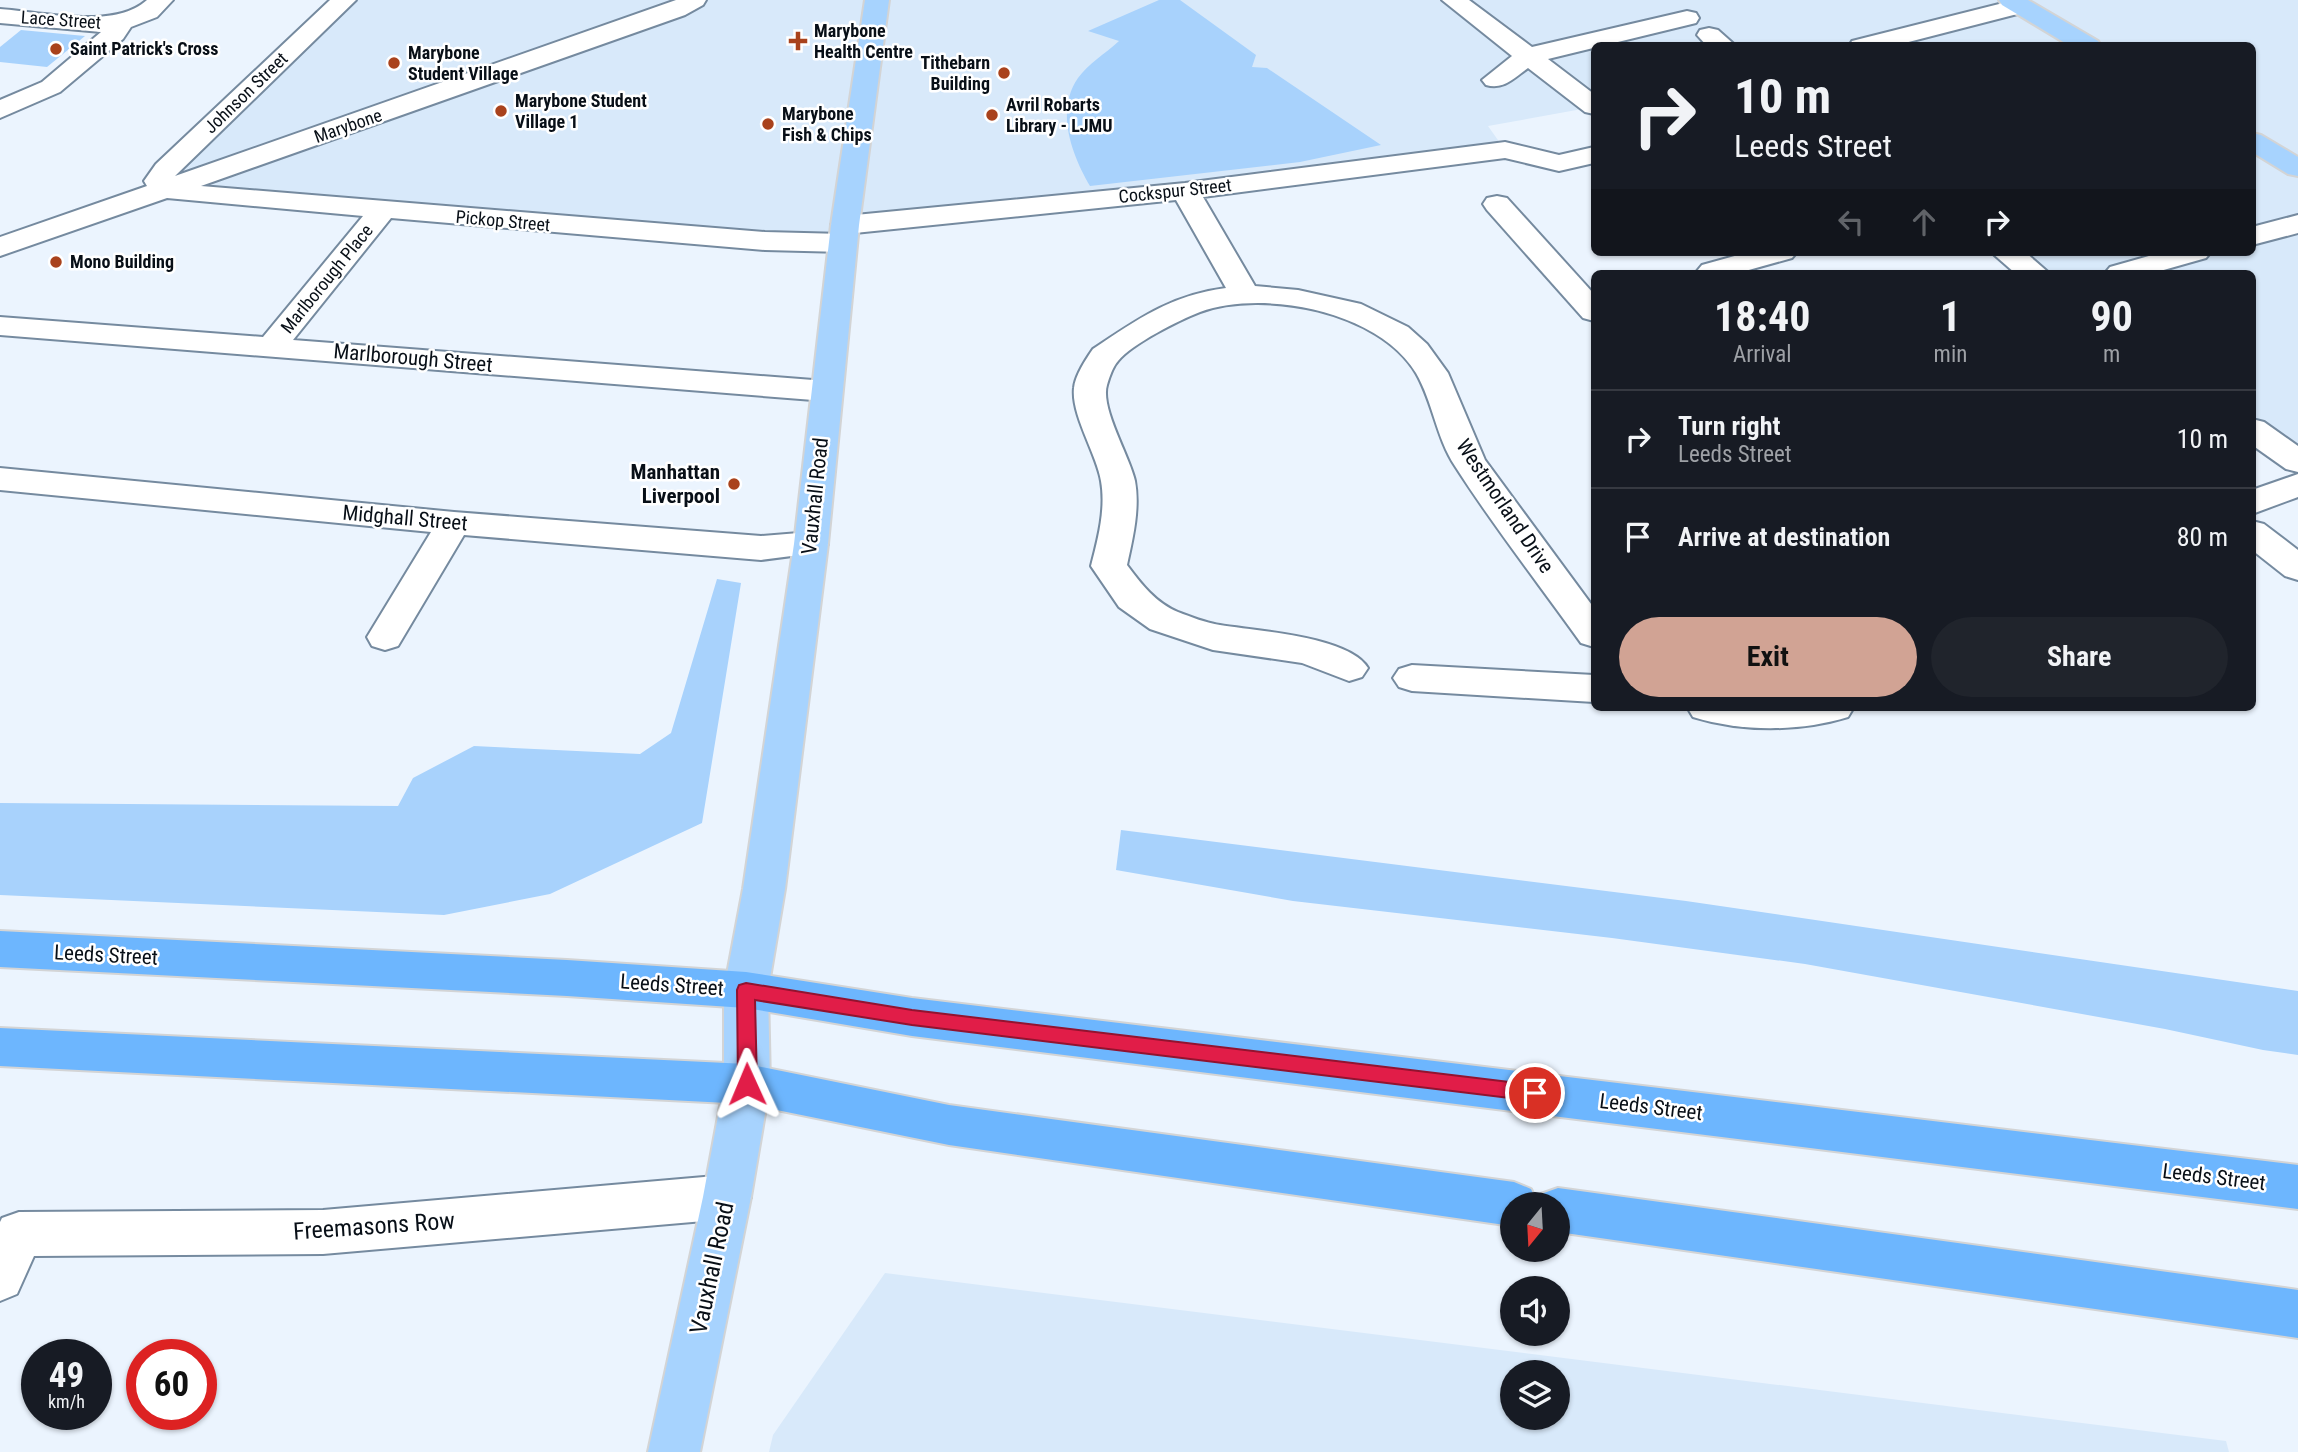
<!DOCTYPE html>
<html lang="en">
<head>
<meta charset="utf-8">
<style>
	body { margin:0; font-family:"Roboto Condensed",sans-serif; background:#20242c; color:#f1f3f6; height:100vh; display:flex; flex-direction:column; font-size:26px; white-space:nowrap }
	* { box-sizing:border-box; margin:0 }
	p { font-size:23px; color:#9ea1a6 }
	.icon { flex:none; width:38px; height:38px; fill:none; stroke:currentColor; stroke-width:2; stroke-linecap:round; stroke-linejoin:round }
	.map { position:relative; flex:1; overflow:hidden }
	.details { position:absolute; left:1591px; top:270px; width:665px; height:441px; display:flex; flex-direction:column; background:#171b24; border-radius:10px; box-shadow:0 2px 5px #0004 }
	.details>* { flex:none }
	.top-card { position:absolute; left:1591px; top:42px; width:665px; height:214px; border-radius:10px; box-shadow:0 2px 5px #0004; background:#171b24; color:#f1f3f6; overflow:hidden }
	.needle { width:46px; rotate:198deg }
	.buttons { position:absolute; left:1500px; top:1192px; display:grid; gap:14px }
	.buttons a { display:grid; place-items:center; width:70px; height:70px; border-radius:50%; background:#171b24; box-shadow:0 2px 5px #0004; font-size:35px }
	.speed { position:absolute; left:21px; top:1339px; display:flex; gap:14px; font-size:35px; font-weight:700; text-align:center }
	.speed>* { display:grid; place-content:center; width:91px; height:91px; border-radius:50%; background:#171b24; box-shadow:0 2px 5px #0004; line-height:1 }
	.speed small { font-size:18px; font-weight:400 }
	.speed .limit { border:10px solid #d22; background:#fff; color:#111 }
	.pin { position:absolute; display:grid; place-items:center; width:60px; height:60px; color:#fff; margin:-30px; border:4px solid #fff; border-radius:50%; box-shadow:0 2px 7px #0007 }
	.me { position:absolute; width:77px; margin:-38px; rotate:359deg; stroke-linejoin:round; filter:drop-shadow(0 0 5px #0008) }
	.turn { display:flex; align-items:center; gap:24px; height:147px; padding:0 28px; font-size:32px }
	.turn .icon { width:91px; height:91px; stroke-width:2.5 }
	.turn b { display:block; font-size:49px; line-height:60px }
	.lanes { display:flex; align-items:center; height:66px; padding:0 28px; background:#0003; justify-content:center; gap:35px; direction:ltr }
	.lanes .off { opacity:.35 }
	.eta { display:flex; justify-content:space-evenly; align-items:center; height:119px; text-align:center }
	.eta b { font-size:42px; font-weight:700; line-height:49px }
	.action { display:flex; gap:14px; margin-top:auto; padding:14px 28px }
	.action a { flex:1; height:80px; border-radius:42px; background:#d1a394; color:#111; font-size:28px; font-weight:700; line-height:80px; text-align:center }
	.action a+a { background:#20242c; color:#f1f3f6 }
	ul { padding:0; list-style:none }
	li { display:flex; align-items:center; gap:21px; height:98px; padding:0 28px; border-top:2px solid #363941 }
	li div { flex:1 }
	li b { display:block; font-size:26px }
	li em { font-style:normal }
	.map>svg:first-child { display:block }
</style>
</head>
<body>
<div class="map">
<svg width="2298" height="1452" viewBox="0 0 2298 1452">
	<rect width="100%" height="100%" fill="#ebf4fe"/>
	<g fill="#d8e9fa" fill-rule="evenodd">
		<polygon points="344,0 2298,0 2298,473 2252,440 2252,273 2023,273 1994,252 2252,252 2252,46 1594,46 1594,100 1529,56 1519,64 1582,109 1488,126 1505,150 845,225 843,243 163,191 166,170"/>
		<path d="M885,1273L2226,1441L2229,1452H769L773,1435ZM1512,1372H1558V1418H1512Z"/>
	</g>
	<g fill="#a8d2fc">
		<path d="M1159,0H1180L1256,55L1252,67L1267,68L1381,145L1300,162L1090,186C1072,155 1055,111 1078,78C1088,64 1106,53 1119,41L1088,31Z"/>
		<polygon points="21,30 85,36 47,67 0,62 0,47"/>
		<polygon points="717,579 741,583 702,823 550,894 444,915 0,895 0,803 398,806 413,778 474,746 640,754 671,733"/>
		<polygon points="1121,830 1686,901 2298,991 2298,1055 2263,1050 2165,1029 1805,964 1612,938 1293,901 1116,870"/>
	</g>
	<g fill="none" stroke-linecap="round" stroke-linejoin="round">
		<defs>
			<g id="minor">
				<path d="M147,0H173L157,17L131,27L123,39L60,92L0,118V100L42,82L101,32L0,23V9C42,12 114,30 147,0Z"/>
				<polygon points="330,0 356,0 175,176 676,0 706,0 703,5 685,15 201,186 765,232 843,234 853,237 857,243 853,249 843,252 765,250 391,218 293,340 826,381 837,384 842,391 837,398 826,401 0,335 0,317 263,337 363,216 167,198 0,256 0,237 147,186 144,181 156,164"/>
				<path d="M1442,0H1469L1532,47L1687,11L1696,13L1699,18L1696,23L1548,59L1594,94V114L1585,112L1528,68C1514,78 1504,90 1486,85L1482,80L1512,56Z"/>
				<polygon points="2015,0 2029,1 2032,6 2029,11 1893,46 1849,46 1852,41"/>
				<polygon points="1709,28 1718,30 1736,46 1707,46 1697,35 1700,30"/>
				<path d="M1505,142L1559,155L1594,147V163L1559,171L1505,158L1203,197L1255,286L1298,290L1361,304L1408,327L1427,344L1448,373L1485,460L1594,608V647L1581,643C1539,584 1494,527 1455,466C1436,437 1433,402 1416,373C1379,311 1264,289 1200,312C1179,320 1132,344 1118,361C1113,366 1109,378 1107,385C1100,408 1130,457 1135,481C1140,508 1133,538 1127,565C1141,584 1156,603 1178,612C1191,617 1206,623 1220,625C1255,631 1349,636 1368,668L1362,677L1349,681L1302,663L1213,650L1150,629L1119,607L1091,566C1098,539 1106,509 1101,481C1097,455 1071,415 1074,388C1075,376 1086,359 1093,349C1138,319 1171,295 1226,288L1176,200L845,234L835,231L831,225L835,219L845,216L1185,183Z"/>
				<polygon points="1497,196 1507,198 1594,294 1594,321 1583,318 1487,210 1483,204 1487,198"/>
				<polygon points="2298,215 2298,233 2252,245 2252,227"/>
				<polygon points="1749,252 1797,252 1792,258 1738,273 1697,271 1702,265"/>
				<polygon points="1991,252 2025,252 2049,273 2015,273"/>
				<polygon points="2163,252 2211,252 2206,258 2153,273 2105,273 2110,267"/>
				<polygon points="2252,419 2264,422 2298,446 2298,472 2286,469 2252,445"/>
				<polygon points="0,468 454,512 761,536 811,532 823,536 828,544 823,552 761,560 464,535 398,646 385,650 372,646 367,637 431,532 0,490"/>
				<polygon points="2298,474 2298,497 2252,514 2252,490"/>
				<polygon points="2252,521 2264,524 2298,550 2298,580 2285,576 2252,550"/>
				<polygon points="1412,665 1594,675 1594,702 1412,691 1399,687 1393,678 1399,669"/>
				<path d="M1687,707H1854L1848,717C1799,732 1742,732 1693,717Z"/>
				<polygon points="727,1175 744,1182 751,1197 744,1212 727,1219 323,1254 34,1256 17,1294 0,1301 0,1222 2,1218 19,1212 323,1210"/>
			</g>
			<g id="major">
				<polygon points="865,0 889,0 859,225 828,544 785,889 768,990 770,1084 751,1197 700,1452 648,1452 703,1197 724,1084 724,990 743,889 794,544 831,225"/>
				<polygon points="1999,0 2028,0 2098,41 2101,46 2070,46 2002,5"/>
				<polygon points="2252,133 2261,135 2298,157 2298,176 2288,174 2252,152"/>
			</g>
			<g id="highway">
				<polygon points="0,931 567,960 746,972 912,998 2298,1165 2298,1209 912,1036 746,1008 567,996 0,967"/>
				<polygon points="0,1028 747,1064 949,1105 1514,1182 1531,1189 1537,1203 1541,1194 1558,1188 2298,1290 2298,1338 1558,1232 1558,1204 1512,1204 1512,1226 949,1145 747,1104 0,1066"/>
			</g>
		</defs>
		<use href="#minor" stroke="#758a9f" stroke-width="4"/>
		<use href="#major" stroke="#d3d4d5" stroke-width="4"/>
		<use href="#highway" stroke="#d3d4d5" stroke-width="4"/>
		<use href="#minor" fill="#fff" fill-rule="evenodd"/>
		<use href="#major" fill="#a7d3fe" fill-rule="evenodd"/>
		<use href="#highway" fill="#6db6fe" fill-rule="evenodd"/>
	</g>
	<polygon fill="#e11d48" stroke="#92132f" stroke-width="2" points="746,983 912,1010 1535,1085 1542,1087 1544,1093 1542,1099 1535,1101 912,1025 755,1000 757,1084 754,1090 747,1092 741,1090 738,1084 737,990 739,985"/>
	<g fill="#a9421c" stroke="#fff" stroke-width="2.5">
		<path d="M794.5 30.5h7v7h7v7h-7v7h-7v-7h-7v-7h7z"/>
		<circle cx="56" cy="49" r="7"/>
		<circle cx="394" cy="63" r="7"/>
		<circle cx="1004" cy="73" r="7"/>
		<circle cx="501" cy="111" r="7"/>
		<circle cx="992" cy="115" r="7"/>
		<circle cx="768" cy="124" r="7"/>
		<circle cx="56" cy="262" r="7"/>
		<circle cx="734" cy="484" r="7"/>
	</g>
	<g text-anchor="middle" stroke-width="5" stroke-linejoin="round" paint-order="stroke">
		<g font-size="18" fill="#080f17" stroke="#fff">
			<text transform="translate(61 20) rotate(4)" y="6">Lace Street</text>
			<text transform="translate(246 93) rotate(-44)" y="6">Johnson Street</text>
			<text transform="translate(348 126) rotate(-19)" y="6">Marybone</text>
			<text transform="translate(1175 191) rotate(-6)" y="6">Cockspur Street</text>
			<text transform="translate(503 221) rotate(5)" y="6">Pickop Street</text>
			<text transform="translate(327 279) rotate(-51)" y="6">Marlborough Place</text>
		</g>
		<g font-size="18" font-weight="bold" fill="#080f17" stroke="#fff" text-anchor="start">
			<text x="814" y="37">Marybone<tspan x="814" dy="21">Health Centre</tspan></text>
			<text x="70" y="55">Saint Patrick's Cross</text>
			<text x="408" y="59">Marybone<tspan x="408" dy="21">Student Village</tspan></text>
			<text x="990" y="69" text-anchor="end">Tithebarn<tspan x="990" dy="21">Building</tspan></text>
			<text x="515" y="107">Marybone Student<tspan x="515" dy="21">Village 1</tspan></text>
			<text x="1006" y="111">Avril Robarts<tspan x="1006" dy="21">Library - LJMU</tspan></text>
			<text x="782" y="120">Marybone<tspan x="782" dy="21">Fish &amp; Chips</tspan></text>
			<text x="70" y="268">Mono Building</text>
		</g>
		<g font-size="21" fill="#080f17" stroke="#fff">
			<text transform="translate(413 358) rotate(5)" y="7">Marlborough Street</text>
			<text transform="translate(815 496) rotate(-84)" y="7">Vauxhall Road</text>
			<text transform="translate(1505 506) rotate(56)" y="7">Westmorland Drive</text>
			<text transform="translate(405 518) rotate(5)" y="7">Midghall Street</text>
			<text transform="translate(106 955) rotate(3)" y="7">Leeds Street</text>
			<text transform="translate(672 985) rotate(4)" y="7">Leeds Street</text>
			<text transform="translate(1651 1107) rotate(7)" y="7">Leeds Street</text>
			<text transform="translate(2214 1177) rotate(7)" y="7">Leeds Street</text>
		</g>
		<g font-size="21" font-weight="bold" fill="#080f17" stroke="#fff" text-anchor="end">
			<text x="720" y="479">Manhattan<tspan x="720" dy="24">Liverpool</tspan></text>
		</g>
		<g font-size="24" fill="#080f17" stroke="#fff">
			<text transform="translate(374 1226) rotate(-4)" y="8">Freemasons Row</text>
			<text transform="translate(712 1268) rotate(-78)" y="8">Vauxhall Road</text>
		</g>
	</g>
</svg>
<div class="buttons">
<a><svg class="needle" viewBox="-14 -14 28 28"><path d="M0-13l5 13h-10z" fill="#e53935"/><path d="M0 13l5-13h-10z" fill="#9ea1a6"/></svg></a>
<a><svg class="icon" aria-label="sound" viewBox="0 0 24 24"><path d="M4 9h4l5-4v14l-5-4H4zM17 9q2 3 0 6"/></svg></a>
<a><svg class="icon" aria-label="layers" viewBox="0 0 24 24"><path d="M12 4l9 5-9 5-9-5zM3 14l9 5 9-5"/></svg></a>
</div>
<div class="speed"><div>49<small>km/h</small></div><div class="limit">60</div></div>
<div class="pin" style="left:1535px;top:1093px;background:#d93025"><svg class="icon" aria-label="arrive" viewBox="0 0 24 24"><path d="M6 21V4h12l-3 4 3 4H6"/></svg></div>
<svg class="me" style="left:747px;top:1084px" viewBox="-20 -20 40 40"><path d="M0-17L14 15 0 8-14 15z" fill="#e11d48" stroke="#fff" stroke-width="4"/></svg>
<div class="top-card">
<div class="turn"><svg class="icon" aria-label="right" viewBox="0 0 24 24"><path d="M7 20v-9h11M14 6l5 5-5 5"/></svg><div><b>10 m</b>Leeds Street</div></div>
<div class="lanes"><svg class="icon off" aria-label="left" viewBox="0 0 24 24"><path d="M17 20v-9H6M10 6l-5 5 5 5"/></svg><svg class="icon off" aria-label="ahead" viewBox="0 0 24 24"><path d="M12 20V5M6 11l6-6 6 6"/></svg><svg class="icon" aria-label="right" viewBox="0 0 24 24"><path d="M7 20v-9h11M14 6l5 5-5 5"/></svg></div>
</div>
<section class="details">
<div class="eta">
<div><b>18:40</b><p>Arrival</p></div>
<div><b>1</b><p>min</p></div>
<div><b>90</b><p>m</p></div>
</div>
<ul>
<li><svg class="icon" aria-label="right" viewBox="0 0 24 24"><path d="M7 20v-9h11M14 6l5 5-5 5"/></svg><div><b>Turn right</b><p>Leeds Street</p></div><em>10 m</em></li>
<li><svg class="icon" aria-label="arrive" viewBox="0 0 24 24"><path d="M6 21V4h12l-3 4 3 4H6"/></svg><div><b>Arrive at destination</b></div><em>80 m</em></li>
</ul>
<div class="action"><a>Exit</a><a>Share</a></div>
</section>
</div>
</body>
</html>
